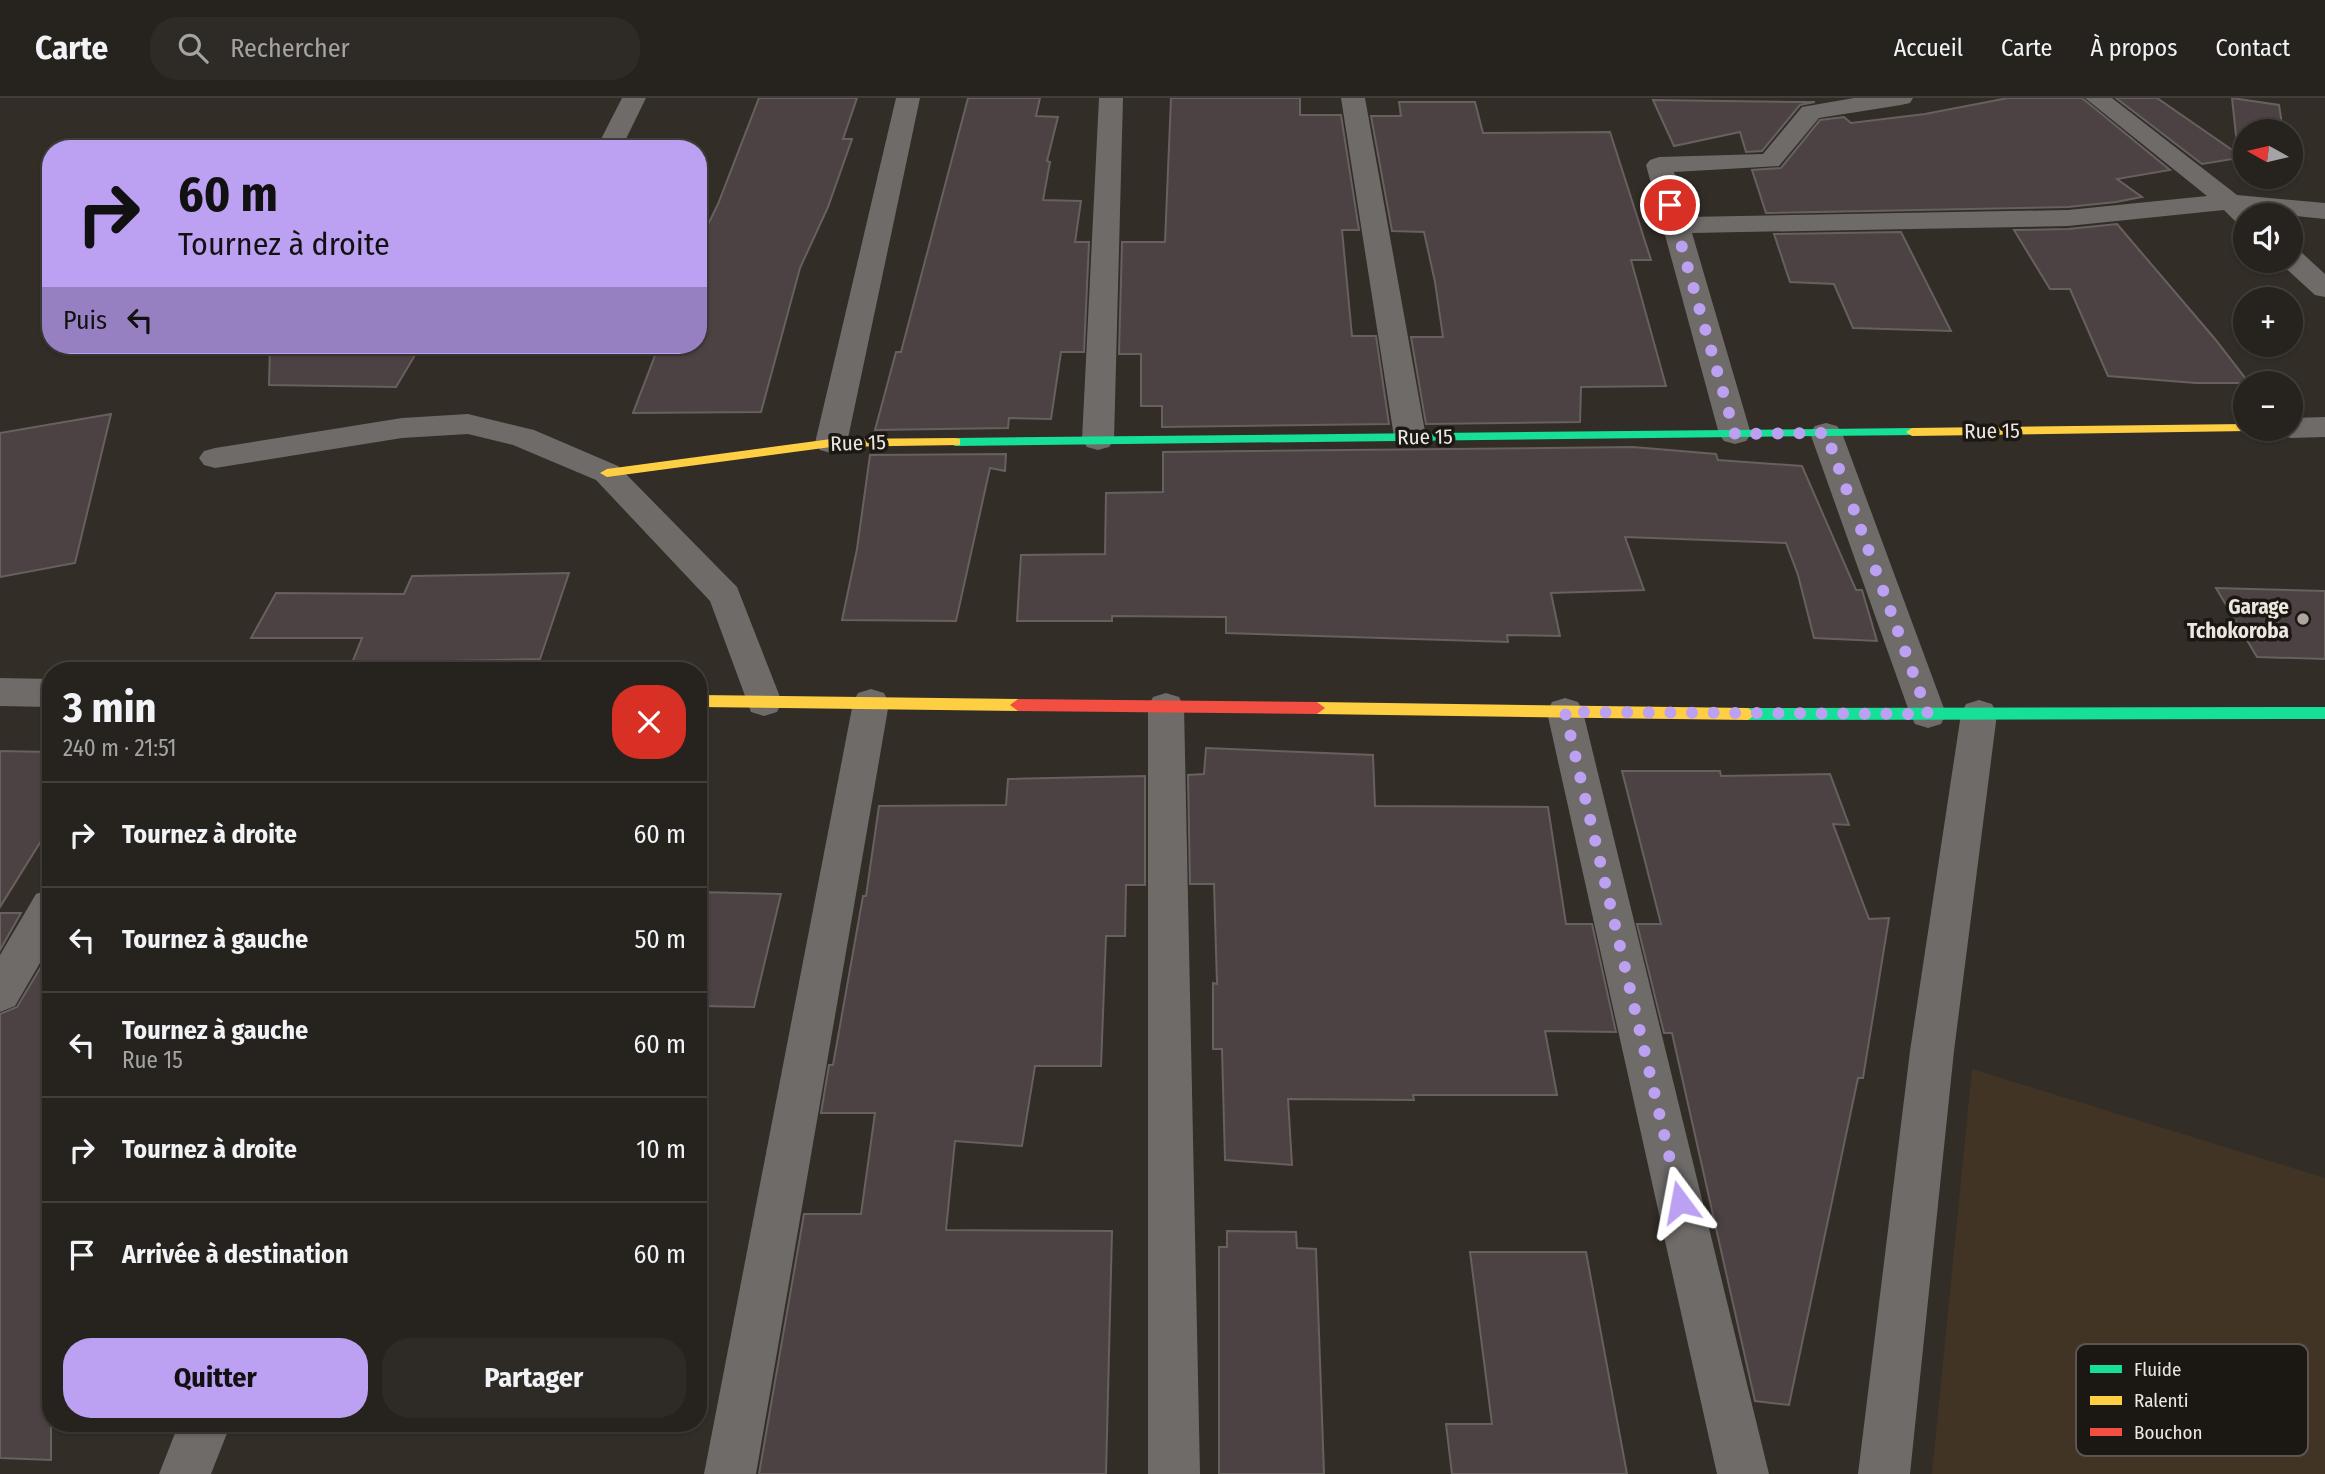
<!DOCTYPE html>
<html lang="fr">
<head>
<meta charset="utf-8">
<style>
	body { margin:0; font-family:"Fira Sans Condensed",sans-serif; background:#2e2a26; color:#f1f3f6; height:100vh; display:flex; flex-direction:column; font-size:26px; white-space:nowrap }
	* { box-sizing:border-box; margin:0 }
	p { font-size:23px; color:#a4a4a4 }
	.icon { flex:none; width:38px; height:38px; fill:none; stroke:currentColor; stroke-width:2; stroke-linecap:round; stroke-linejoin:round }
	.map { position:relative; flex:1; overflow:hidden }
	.details { position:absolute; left:42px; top:564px; width:665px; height:770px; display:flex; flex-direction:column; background:#26221d; border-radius:28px; box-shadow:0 2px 5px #0004,0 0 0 2px #423f3b }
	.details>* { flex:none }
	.hud { position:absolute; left:42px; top:42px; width:665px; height:214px; border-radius:28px; box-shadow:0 2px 5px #0004,0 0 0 2px #423f3b; background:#bca0f2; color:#111; overflow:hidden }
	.needle { width:46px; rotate:278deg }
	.buttons { position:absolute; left:2233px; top:21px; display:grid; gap:14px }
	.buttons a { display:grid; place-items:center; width:70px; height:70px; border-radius:50%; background:#26221d; box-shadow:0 2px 5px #0004,0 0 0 2px #423f3b; font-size:35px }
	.pin { position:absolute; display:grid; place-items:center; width:60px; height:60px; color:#fff; margin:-30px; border:4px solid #fff; border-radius:50%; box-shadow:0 2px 7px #0007 }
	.me { position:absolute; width:77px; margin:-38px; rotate:347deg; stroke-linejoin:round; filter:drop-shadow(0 0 5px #0008) }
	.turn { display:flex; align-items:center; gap:24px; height:147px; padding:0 21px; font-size:32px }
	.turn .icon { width:91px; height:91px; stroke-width:2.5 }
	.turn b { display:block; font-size:49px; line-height:60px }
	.then { display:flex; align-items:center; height:66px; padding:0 21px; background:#0003; gap:14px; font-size:26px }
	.round { display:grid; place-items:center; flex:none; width:74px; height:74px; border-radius:28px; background:#2e2a26 }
	.summary { display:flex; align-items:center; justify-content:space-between; height:119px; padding:0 21px }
	h1 { font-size:42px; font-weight:700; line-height:52px }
	.primary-button { display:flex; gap:14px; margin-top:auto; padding:14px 21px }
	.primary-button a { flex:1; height:80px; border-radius:28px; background:#bca0f2; color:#111; font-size:28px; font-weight:700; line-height:80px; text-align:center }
	.primary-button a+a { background:#2e2a26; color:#f1f3f6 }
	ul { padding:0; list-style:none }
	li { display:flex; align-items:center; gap:21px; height:105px; padding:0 21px; border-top:2px solid #423f3b }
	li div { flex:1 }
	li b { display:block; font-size:26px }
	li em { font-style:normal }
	header { display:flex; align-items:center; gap:42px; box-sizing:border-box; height:98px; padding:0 35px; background:#26221d; border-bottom:2px solid #423f3b }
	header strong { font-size:33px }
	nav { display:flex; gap:38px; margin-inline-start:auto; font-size:24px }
	.search { width:490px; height:63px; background:#2e2a26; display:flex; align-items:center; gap:18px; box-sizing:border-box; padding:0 24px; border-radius:28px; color:#a4a4a4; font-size:26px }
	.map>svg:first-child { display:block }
</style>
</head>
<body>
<header>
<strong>Carte</strong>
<div class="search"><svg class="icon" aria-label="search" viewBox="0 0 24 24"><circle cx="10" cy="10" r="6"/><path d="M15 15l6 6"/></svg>Rechercher</div>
<nav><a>Accueil</a><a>Carte</a><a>À propos</a><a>Contact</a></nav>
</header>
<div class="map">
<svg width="2325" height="1376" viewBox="0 0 2325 1376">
	<rect width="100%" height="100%" fill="#322d27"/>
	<polygon fill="#423425" points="1972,971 2325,1080 2325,1376 1932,1376"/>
	<g fill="#4c4243" stroke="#66605f" stroke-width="2">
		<polygon points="759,0 857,0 843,41 852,41 828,109 800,170 761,314 633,315 659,247 698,247 698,147 718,106"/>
		<polygon points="968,0 1040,0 1036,18 1058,19 1047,63 1050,64 1043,102 1081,103 1075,144 1089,144 1084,254 1061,254 1051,321 1009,320 1008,330 875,332 896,254 901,254"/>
		<polygon points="1171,0 1300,0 1300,17 1341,17 1359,132 1342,132 1352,238 1376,238 1389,326 1162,329 1162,308 1141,308 1141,256 1119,256 1122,144 1165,144"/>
		<polygon points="2008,0 2082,0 2170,72 2117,81 2142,99 2116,104 2068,109 1766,115 1752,72 1781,70 1820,22 1844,19 1851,25 1925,16"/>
		<polygon points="2116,0 2157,0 2238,56 2232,0 2279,7 2283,33 2245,33 2245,59 2202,66"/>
		<polygon points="1653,2 1794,4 1815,4 1800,7 1762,53 1746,54 1740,34 1674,48"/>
		<polygon points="1399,4 1475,4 1483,35 1610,34 1651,162 1631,162 1666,288 1581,289 1580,324 1426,326 1411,239 1443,239 1435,184 1424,134 1392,133 1371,18 1401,18"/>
		<polygon points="2117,126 2215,241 2249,285 2196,285 2108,278 2070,191 2050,191 2014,132 2068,131"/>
		<polygon points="1901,134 1951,233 1853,230 1834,186 1790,184 1774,136"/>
		<polygon points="270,247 421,247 396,289 269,287"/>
		<polygon points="111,316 75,465 0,479 0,335"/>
		<polygon points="1633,349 1716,356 1718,362 1802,368 1856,492 1862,492 1877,543 1814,540 1798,477 1786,445 1625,439 1644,492 1551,495 1560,538 1507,537 1508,544 1226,535 1226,519 1112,518 1112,523 1017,523 1021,457 1105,456 1106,395 1163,394 1163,354"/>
		<polygon points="1006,356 1005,373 990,370 956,523 842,522 857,451 870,357"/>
		<polygon points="569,475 540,561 352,565 362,540 251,540 276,495 404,496 412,478"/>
		<polygon points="2216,490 2325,493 2325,561 2257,559"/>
		<polygon points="1206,650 1373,657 1375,708 1548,709 1566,826 1592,826 1616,934 1545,933 1557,997 1413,997 1414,1002 1288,1001 1292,1067 1225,1062 1222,951 1213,951 1213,885 1217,886 1214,786 1190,786 1188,677 1204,676"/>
		<polygon points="0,653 51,654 51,727 0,809"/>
		<polygon points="1622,673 1720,673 1721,678 1830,676 1849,727 1833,726 1869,821 1889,820 1863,980 1858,980 1789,1307 1755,1303 1672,935 1664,935 1637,826 1661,826"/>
		<polygon points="1145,678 1145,787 1126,787 1125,838 1106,838 1101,968 1035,968 1022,1048 955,1043 946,1132 1112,1133 1106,1376 759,1376 804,1116 861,1116 875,1015 821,1015 829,967 833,967 863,798 866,798 879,708 1006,707 1008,681"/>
		<polygon points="698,794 781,796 754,909 698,908"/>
		<polygon points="0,815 21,815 0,852"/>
		<polygon points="51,852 51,1362 0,1360 0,916 17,909"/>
		<polygon points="1227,1133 1296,1134 1297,1150 1316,1151 1324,1376 1219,1376 1219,1149 1227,1149"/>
		<polygon points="1470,1154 1586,1154 1627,1376 1452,1376 1446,1326 1492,1326"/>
	</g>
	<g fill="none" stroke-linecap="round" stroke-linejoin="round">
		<g fill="#6e6b69" fill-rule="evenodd">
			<polygon points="622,0 646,0 621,51 596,51"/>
			<polygon points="896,0 920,0 847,345 842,352 831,355 820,352 815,345"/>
			<polygon points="1099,0 1123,0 1114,342 1109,349 1098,352 1087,349 1082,342"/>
			<polygon points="1341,0 1365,0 1426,339 1421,346 1410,349 1399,346 1394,339"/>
			<polygon points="1854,0 1913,0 1910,5 1901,7 1819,20 1779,68 1674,74 1687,119 2068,112 2207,98 2085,0 2112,0 2237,97 2325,105 2325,121 2256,114 2258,117 2245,117 2245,126 2236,124 2224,112 2068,128 1692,135 1751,336 1746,343 1735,346 1724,343 1719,336 1646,67 1650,62 1659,59 1763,56 1802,9"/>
			<polygon points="2291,152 2301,154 2325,176 2325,199 2315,197 2281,166 2279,163 2291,163"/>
			<polygon points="468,316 534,332 618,368 737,489 782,604 777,614 764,618 751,614 710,503 596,382 513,347 468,336 402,340 215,370 204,367 199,360 204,353 215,350 402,320"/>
			<polygon points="2325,319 2325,339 2291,340 2280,337 2276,331 2291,331 2291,320"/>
			<polygon points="1826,325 1837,328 1842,335 1946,616 1941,626 1928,630 1915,626 1910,616 1810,335 1815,328"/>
			<polygon points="0,580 51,581 51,609 0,608"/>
			<polygon points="871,591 884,595 889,605 756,1376 704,1376 853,605 858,595"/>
			<polygon points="1166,595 1179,599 1184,609 1200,1376 1148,1376 1148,609 1153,599"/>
			<polygon points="1565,600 1578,604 1583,614 1769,1376 1717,1376 1547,614 1552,604"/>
			<polygon points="1979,602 1992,606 1997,616 1954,953 1910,1376 1858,1376 1910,953 1961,616 1966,606"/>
			<polygon points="51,791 51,846 15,908 0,914 0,857 36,796"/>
			<polygon points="179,1325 231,1325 211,1376 159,1376"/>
		</g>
		<g fill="#16e098" fill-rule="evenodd">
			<polygon points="1912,330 1916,331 1916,337 955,348 949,344 955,340"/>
			<polygon points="2325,609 2325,621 1748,622 1740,616 1748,610"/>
		</g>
		<g fill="#ffcf43" fill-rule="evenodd">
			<polygon points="2245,326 2245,331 2251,331 2249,333 1912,338 1906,334 1912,330"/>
			<polygon points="955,340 960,341 960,347 831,349 607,379 600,375 607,371 831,341"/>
			<polygon points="698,597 1018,601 1026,607 1018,613 698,609"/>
			<polygon points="1317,604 1748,610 1756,616 1748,622 1317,616 1309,610"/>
		</g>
		<polygon fill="#f24e42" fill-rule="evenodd" points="1018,601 1317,604 1325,610 1317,616 1018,613 1010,607"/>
	</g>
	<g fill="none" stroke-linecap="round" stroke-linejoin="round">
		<polyline stroke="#bca0f2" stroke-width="12" stroke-dasharray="0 21.6" points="1670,107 1735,336 1826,335 1928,616 1565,614 1680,1104"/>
	</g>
	<circle fill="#aca69f" stroke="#1b1712" stroke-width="2.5" cx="2303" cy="521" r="7"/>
	<g text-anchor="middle" stroke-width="7" stroke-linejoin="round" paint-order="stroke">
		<g font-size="21" fill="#ede7e0" stroke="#1b1712">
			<text transform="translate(1992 333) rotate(-1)" y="7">Rue 15</text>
			<text transform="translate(1425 339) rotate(-1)" y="7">Rue 15</text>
			<text transform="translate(858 345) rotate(-2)" y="7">Rue 15</text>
		</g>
		<g font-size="21" font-weight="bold" fill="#ede7e0" stroke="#1b1712" text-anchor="end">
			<text x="2289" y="516">Garage<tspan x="2289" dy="24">Tchokoroba</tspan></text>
		</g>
	</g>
	<rect x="2076" y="1246" width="232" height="112" rx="10" fill="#1b1712" stroke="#5a5550" stroke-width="2"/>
	<rect x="2090" y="1267" width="32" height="8" fill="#16e098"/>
	<rect x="2090" y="1298" width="32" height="9" fill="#ffcf43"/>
	<rect x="2090" y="1330" width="32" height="8" fill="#f24e42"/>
	<g font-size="19" fill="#ede7e0">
		<text x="2134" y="1278">Fluide</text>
		<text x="2134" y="1309">Ralenti</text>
		<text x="2134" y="1341">Bouchon</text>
	</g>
</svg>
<div class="buttons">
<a><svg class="needle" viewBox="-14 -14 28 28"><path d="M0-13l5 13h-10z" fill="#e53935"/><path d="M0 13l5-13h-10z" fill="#a4a4a4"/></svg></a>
<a><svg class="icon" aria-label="sound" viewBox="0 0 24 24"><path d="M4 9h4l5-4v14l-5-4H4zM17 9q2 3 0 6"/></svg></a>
<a>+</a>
<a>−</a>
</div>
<div class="pin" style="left:1670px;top:107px;background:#d93025"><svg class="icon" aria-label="arrive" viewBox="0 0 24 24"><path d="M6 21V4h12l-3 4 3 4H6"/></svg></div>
<svg class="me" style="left:1680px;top:1104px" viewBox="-20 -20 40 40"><path d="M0-17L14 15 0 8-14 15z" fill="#bca0f2" stroke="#fff" stroke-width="4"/></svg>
<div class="hud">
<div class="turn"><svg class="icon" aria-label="right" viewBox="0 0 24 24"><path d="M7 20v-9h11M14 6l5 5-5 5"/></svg><div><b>60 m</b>Tournez à droite</div></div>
<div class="then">Puis<svg class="icon" aria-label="left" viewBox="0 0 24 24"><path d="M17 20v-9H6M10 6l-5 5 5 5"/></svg></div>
</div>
<section class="details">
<div class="summary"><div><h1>3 min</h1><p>240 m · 21:51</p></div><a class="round" style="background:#d93025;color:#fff"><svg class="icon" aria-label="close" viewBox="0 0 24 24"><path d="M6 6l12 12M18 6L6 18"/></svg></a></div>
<ul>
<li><svg class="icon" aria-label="right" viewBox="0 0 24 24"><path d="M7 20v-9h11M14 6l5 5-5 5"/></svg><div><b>Tournez à droite</b></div><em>60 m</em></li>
<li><svg class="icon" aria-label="left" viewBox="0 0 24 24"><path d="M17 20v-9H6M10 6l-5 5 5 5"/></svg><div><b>Tournez à gauche</b></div><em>50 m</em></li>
<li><svg class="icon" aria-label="left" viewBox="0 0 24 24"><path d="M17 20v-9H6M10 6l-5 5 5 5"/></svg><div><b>Tournez à gauche</b><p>Rue 15</p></div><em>60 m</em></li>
<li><svg class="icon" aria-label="right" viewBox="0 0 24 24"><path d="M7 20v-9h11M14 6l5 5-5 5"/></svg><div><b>Tournez à droite</b></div><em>10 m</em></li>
<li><svg class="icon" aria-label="arrive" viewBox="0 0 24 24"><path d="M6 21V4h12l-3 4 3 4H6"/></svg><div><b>Arrivée à destination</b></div><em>60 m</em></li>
</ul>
<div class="primary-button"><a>Quitter</a><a>Partager</a></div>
</section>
</div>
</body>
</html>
